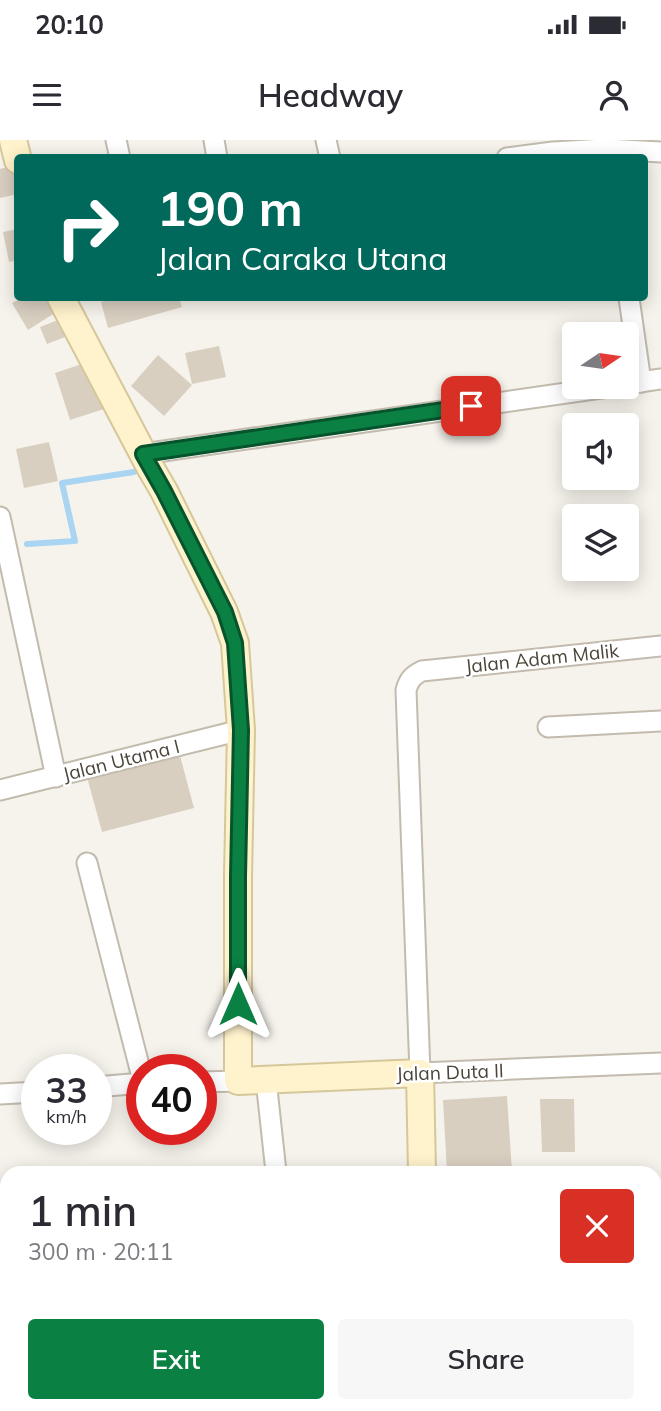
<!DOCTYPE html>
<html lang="en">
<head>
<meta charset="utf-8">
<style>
	body { margin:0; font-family:Mulish,sans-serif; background:#f7f7f7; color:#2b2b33; height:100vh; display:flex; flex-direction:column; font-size:26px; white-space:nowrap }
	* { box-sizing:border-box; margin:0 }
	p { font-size:23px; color:#7c7c81 }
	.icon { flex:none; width:38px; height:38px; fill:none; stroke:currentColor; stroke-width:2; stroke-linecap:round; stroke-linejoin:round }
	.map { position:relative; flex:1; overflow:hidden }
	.side { position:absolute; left:0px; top:1026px; width:662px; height:247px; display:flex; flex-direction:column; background:#fff; border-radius:21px 21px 0 0; box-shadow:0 4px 18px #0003 }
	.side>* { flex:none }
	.hud { position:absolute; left:14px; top:14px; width:634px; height:147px; border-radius:7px; box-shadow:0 4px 18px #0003; background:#00695c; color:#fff; overflow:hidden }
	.needle { width:46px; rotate:77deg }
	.controls { position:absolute; left:562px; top:182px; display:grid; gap:14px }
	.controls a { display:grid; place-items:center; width:77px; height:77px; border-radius:7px; background:#fff; box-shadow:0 4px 18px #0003; font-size:35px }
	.speed { position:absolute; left:21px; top:914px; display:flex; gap:14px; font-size:35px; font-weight:700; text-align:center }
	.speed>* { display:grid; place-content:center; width:91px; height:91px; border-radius:50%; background:#fff; box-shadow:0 4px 18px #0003; line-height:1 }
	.speed small { font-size:18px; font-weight:400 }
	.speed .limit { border:10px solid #d22; background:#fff; color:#111 }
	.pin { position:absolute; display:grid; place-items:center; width:60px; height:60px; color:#fff; margin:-30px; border-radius:14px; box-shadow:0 4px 10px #0006 }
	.me { position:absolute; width:77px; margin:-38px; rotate:0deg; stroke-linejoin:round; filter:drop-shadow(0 0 5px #0008) }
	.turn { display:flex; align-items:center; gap:24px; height:147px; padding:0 28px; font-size:32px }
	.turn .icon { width:91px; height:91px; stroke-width:2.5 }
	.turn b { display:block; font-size:49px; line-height:60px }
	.round { display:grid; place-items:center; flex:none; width:74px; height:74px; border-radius:7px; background:#f7f7f7 }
	.headline { display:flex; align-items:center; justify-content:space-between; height:119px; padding:0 28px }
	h1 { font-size:42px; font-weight:600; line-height:52px }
	.action { display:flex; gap:14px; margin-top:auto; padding:14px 28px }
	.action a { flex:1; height:80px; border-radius:7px; background:#0b8043; color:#fff; font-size:28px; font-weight:600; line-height:80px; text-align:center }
	.action a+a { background:#f7f7f7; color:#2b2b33 }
	.status { display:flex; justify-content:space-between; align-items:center; height:49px; padding:0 35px; background:#fff; direction:ltr }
	.status svg { height:19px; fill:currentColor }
	header { display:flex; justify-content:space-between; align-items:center; height:91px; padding:0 28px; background:#fff; font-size:32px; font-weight:600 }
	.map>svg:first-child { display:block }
</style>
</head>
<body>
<div class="status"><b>20:10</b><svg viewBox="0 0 49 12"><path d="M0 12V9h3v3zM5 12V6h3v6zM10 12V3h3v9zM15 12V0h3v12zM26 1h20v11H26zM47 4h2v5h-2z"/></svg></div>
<header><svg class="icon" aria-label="menu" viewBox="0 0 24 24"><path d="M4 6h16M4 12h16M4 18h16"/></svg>Headway<svg class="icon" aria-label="person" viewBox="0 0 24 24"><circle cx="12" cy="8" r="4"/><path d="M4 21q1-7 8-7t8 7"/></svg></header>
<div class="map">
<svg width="661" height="1271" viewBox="0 0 661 1271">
	<rect width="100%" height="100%" fill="#f6f3ec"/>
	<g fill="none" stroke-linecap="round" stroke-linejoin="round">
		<polyline stroke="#a9d4f2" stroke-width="6" points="27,404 75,401 62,343 134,332"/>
	</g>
	<g fill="#d8cfc1">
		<polygon points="16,25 18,34 18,54 0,58 0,29"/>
		<polygon points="18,89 18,120 9,122 3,92"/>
		<polygon points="21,158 49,158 58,171 28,190 12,163"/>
		<polygon points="115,158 179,158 182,167 108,188 101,162"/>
		<polygon points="58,180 65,197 47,204 40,187"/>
		<polygon points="219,206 226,237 192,244 185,213"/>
		<polygon points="158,215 192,245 164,276 131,246"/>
		<polygon points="88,222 104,269 70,280 55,233"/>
		<polygon points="49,302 58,341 24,348 16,309"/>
		<polygon points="179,612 194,668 102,692 87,637"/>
		<polygon points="507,956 512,1032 447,1032 443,960"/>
		<polygon points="540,959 574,959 575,1012 542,1012"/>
		<polygon points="661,1073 661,1115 654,1116 654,1074"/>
		<polygon points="654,1160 656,1160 657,1167 661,1171 661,1198 654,1192"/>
		<rect x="603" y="1265" width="58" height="6"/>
	</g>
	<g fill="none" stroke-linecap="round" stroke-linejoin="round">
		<defs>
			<g id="street">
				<polyline points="116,0 120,18"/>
				<polyline points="214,0 217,18"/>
				<polyline points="326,0 330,18"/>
				<polyline points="507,18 553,12 605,9 661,12"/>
				<polyline points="629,158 641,242"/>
				<polyline points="626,244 661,239"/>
				<polyline points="143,314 608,247"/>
				<polyline points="0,377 56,637"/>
				<path d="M661,506L422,531C412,536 409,540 406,550L420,933L661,923"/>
				<polyline points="548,587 661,581"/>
				<polyline points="0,650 241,590"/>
				<polyline points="87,723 142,937"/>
				<polyline points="266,940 276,1032"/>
				<polyline points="201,942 238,941"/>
				<polyline points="96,947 142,943"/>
				<polyline points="0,954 37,952"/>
				<polyline points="43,1271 64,1267 111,1265"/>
			</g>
			<g id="secondary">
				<polyline points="13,0 18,20"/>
				<polyline points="61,158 150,327 164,351 224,472 235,503 241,590 238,736 238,941 420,933 422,1032"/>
				<polyline points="654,1226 661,1226"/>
			</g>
		</defs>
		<use href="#street" stroke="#c2bbae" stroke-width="23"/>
		<use href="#secondary" stroke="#d6c79b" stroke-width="30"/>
		<use href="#street" stroke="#fff" stroke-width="19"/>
		<use href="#secondary" stroke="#fff3cd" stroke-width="26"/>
	</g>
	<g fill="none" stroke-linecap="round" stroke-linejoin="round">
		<defs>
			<polyline id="route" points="238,864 238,736 241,590 235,503 225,472 164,351 143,314 471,266"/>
		</defs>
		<use href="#route" stroke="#07532c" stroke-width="18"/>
		<use href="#route" stroke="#0b8043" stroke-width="12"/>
	</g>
	<g text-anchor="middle" stroke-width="5" stroke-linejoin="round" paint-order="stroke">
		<g font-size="19" fill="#4b4439" stroke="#fff">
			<text transform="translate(542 518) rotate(-6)" y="7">Jalan Adam Malik</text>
			<text transform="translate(121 620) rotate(-14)" y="7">Jalan Utama I</text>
			<text transform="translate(450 932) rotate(-2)" y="7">Jalan Duta II</text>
		</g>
	</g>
</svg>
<div class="controls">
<a><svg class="needle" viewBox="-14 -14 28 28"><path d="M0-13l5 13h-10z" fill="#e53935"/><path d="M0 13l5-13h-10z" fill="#7c7c81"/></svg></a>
<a><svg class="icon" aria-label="sound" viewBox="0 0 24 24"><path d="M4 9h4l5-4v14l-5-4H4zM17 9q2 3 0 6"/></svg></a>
<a><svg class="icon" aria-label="layers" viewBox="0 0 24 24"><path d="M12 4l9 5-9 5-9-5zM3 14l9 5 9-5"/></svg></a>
</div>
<div class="speed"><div>33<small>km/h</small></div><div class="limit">40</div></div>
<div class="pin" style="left:471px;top:266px;background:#d93025"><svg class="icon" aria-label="arrive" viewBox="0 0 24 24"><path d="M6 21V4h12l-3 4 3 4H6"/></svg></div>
<svg class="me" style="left:238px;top:864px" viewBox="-20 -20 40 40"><path d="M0-17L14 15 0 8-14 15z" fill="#0b8043" stroke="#fff" stroke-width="4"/></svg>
<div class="hud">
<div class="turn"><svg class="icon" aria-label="right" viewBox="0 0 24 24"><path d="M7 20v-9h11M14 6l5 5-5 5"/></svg><div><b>190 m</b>Jalan Caraka Utana</div></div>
</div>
<section class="side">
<div class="headline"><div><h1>1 min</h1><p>300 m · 20:11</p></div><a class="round" style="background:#d93025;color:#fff"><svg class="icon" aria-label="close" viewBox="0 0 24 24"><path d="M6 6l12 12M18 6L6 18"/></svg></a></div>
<div class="action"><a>Exit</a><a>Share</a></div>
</section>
</div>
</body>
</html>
